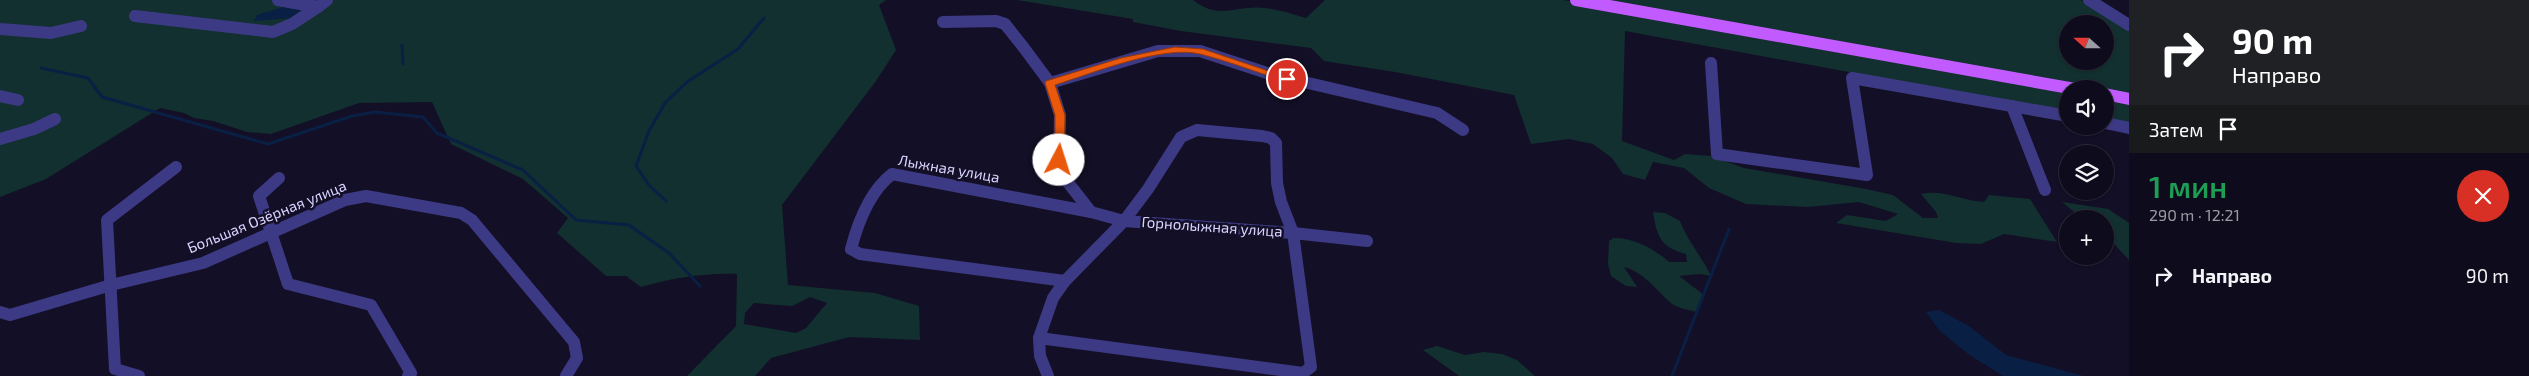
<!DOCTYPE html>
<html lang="ru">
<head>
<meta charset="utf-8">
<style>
	body { margin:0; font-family:"Exo 2",sans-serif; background:#1c1929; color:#f1f3f6; height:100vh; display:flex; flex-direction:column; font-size:19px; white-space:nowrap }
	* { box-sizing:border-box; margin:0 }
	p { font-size:16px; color:#9b9ba3 }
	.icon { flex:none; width:28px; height:28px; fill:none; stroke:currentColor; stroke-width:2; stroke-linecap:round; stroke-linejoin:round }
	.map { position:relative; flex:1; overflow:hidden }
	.drawer { display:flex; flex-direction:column; background:#0e0b1c; width:400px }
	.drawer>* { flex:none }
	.hud { background:#202124; color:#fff; overflow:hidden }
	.needle { width:32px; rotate:291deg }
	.buttons { position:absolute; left:2059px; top:15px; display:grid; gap:10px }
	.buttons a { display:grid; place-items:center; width:55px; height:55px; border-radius:50%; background:#0e0b1c; box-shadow:0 1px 4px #0004,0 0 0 1px #2e2b3b; font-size:25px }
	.pin { position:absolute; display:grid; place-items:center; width:42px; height:42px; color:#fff; margin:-21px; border:2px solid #fff; border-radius:50%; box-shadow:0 1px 5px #0007 }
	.me { position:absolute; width:55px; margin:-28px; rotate:5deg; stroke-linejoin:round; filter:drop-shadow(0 0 4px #0008) }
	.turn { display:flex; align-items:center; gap:18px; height:105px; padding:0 20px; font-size:22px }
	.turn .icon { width:65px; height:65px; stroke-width:2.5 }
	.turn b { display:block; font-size:35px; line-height:42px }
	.then { display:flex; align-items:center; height:48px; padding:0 20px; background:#0003; gap:10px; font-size:19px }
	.round { display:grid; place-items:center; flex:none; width:52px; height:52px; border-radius:26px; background:#1c1929 }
	.headline { display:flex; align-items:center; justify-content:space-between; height:85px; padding:0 20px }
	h1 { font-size:30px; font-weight:600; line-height:38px; color:#1e9e55 }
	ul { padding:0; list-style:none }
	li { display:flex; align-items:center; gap:15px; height:75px; padding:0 20px }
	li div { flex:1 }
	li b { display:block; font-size:19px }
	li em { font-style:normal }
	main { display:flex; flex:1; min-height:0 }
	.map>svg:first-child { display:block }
</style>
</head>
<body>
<main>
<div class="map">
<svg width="2129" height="376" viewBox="0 0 2129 376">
	<rect width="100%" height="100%" fill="#130f26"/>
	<g fill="#12302f" fill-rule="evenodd">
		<path d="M0,0H886L879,5L896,50L876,81L782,205L788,285L875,293L919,306L920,340L849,337L771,358L755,376H687L736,326L737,274C703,273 674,278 641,287L626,276H606L557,233L568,218L523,179L451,144L432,102L359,103L271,134L247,132L213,121L194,118L184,113L160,108L46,179L0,197ZM810,297L827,303L806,328L796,333L744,324L745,313L754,303L792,306Z"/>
		<path d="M1017,0H1193C1220,21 1235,5 1264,8C1278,9 1293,14 1306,18L1325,0H1563L2067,91V112L1625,31L1622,141L1674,160L1685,154L1711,156L1744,168L1866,189L1893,195L1923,218H1938L1936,212L1921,194C1942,189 1963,201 1984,202L1989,195L2030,199L2057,242L2004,234L1981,244L1956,243L1836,223L1847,215L1886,221L1898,214L1859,202L1808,207L1746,204L1709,188L1684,168L1653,162L1645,180L1623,174L1612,158L1593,144L1569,139L1531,144L1514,95L1395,72L1324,61L1311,48L1181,31L1133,22V19Z"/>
		<path d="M1589,0H2081L2129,29V95L2105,89H2093ZM2068,24H2105V61H2068Z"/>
		<polygon points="2105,98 2129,103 2129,124 2105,119"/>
		<polygon points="2062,202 2108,209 2129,223 2129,260 2105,234 2105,219 2083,219"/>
		<path d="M1653,212L1665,213L1680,221C1687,240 1702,257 1711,276L1700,274L1679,276L1704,295L1697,312C1689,310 1677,308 1671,303C1656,290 1644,272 1624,267L1637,287L1626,286L1611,276L1608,264L1609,241L1613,238C1632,237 1655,249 1669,262H1687L1686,254C1661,247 1657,238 1653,212Z"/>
		<polygon points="1437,346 1465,355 1484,352 1502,354 1517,360 1535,376 1459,376 1423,350"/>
	</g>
	<g fill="#0a1f44">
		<polygon points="283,7 301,10 295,18 254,21 257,15"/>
		<polygon points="1939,310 1969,326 2006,355 2084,376 2003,376 1968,354 1939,330 1926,312"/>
	</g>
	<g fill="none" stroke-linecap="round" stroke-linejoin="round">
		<g stroke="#0a1f44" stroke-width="3">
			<polyline points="402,45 403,64"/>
			<polyline points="41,68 88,78 102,97 268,144 352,116 375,112 423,117 437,133 523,170 576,220 629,225 669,253 700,286"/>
			<polyline points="666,201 649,185 636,166 649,131 665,103 687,82 738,49 764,18"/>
			<polyline points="1672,376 1729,229"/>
		</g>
		<g stroke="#3d3a85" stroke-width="12">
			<polyline points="278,0 318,7 327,0"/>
			<polyline points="2089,0 2129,25"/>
			<polyline points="135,16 273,32 292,24 318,7"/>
			<polyline points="943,22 996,21 1005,24 1024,48 1050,83 1060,115 1059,171 1091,212"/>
			<polyline points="0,29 51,33 81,26"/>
			<polyline points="1711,63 1717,154 1867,175 1852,78 2068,116"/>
			<polyline points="1050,83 1158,51 1200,51 1270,74 1437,113 1463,130"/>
			<polyline points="0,96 18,100"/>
			<polyline points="2012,106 2045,190"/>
			<polyline points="2105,123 2129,128"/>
			<polygon points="1197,130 1262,136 1271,138 1276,143 1277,183 1281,202 1293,233 1311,367 1303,373 1039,338 1053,298 1065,281 1124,221 1148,189 1181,137"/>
			<polyline points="0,139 34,129 55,119"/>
			<polyline points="279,178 259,196 288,284 371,305 411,373 408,376"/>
			<path d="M1065,281L860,254L851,249C858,222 869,192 892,174L1091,212L1124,221L1293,233L1367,241"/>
			<polyline points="0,312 10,315 111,285 203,263 345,200 366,196 461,213 472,220 574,342 577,358 566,376"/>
			<polyline points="1039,338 1040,356 1048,376"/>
			<polyline points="139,376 115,369 107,220 176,167"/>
		</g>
		<g stroke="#c25bff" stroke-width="12">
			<polyline points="1576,0 2075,89"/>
			<polyline points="2105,94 2129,99"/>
		</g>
	</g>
	<path fill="#ea580c" stroke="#983908" d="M1175,47L1203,49L1292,79L1284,81C1256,72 1228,61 1200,54C1162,45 1093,73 1055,85L1065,115L1064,160L1063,162H1055V115L1045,83L1046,81L1121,58Z"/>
	<g text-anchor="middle" stroke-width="5" stroke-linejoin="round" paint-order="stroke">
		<g font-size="15" fill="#d9d4ff" stroke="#130f26">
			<text transform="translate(949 169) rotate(10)" y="5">Лыжная улица</text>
			<text transform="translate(267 217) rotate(-22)" y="5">Большая Озёрная улица</text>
			<text transform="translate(1212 227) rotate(4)" y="5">Горнолыжная улица</text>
		</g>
	</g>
</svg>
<div class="buttons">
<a><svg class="needle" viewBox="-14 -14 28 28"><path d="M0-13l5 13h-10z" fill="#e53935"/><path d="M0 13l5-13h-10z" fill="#9b9ba3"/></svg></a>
<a><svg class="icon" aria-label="sound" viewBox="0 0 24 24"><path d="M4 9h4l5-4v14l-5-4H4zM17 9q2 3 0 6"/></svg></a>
<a><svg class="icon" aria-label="layers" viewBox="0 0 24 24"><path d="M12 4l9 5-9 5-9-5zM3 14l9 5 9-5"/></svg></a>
<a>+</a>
</div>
<div class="pin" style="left:1287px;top:79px;background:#d93025"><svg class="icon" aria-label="arrive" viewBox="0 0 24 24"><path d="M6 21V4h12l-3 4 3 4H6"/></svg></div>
<svg class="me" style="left:1059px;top:160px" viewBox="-20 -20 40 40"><circle r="19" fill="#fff"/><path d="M0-13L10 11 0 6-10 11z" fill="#ea580c"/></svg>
</div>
<section class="drawer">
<div class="hud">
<div class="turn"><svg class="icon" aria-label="right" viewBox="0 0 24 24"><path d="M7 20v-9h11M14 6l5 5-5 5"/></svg><div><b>90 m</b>Направо</div></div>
<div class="then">Затем<svg class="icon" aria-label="arrive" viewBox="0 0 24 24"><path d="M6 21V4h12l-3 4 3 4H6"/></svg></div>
</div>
<div class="headline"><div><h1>1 мин</h1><p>290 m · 12:21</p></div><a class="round" style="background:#d93025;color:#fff"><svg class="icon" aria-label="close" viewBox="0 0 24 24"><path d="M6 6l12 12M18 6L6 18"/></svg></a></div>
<ul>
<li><svg class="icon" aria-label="right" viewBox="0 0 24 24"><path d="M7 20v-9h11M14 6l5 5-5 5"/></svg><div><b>Направо</b></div><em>90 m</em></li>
</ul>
</section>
</main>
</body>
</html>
